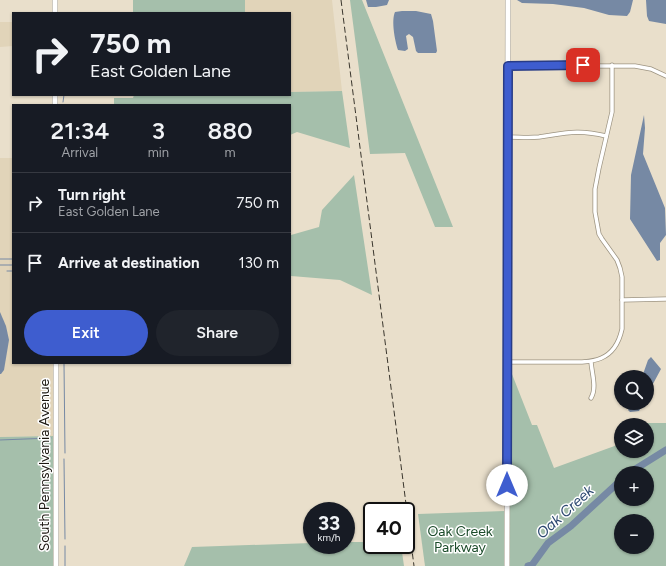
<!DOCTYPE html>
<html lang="en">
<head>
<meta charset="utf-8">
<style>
	body { margin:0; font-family:Figtree,sans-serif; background:#20242c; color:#f1f3f6; height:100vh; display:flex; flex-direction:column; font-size:15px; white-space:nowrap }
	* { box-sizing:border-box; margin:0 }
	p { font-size:13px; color:#9ea1a6 }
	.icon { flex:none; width:22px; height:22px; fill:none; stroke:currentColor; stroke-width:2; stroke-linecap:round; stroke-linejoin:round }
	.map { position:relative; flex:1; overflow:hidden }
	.sheet { position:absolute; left:12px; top:104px; width:279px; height:260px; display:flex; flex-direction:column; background:#171b24; border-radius:0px; box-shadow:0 1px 3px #0004 }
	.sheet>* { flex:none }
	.guide { position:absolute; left:12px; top:12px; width:279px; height:84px; border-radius:0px; box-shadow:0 1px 3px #0004; background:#171b24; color:#f1f3f6; overflow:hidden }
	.controls { position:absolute; left:614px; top:370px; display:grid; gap:8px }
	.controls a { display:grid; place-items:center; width:40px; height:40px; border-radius:50%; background:#171b24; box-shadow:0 1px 3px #0004; font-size:20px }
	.speed { position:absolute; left:303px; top:502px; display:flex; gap:8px; font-size:20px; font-weight:700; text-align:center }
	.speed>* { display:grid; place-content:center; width:52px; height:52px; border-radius:50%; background:#171b24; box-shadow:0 1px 3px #0004; line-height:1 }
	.speed small { font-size:10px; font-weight:400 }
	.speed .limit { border:2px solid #111; border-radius:6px; background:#fff; color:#111 }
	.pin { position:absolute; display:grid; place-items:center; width:34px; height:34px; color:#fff; margin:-17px; border-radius:8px; box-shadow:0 2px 6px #0006 }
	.me { position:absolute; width:44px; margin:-22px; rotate:0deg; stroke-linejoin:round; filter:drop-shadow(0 0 3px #0008) }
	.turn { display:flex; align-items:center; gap:14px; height:84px; padding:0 12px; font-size:18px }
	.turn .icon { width:52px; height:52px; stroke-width:2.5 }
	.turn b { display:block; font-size:28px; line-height:34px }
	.eta { display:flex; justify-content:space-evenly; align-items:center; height:68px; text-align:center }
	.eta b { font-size:24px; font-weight:600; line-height:28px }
	.cta { display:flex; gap:8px; margin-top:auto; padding:8px 12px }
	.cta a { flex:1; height:46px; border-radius:24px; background:#3e5dcf; color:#fff; font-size:16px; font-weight:600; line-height:46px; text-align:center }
	.cta a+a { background:#20242c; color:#f1f3f6 }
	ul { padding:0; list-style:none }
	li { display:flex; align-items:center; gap:12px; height:60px; padding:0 12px; border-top:1px solid #363941 }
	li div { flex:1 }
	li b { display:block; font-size:15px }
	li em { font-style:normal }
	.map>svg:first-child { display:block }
</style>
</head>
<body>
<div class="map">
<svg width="666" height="566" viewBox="0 0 666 566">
	<rect width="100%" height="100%" fill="#e9dfcb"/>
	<g fill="#e1d4b9">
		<polygon points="245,0 332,0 342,91 290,92 290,13 245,13"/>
		<polygon points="0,22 13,22 13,46 0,47"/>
		<polygon points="0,158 13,158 13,363 53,363 53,436 0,437"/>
	</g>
	<g fill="#a5bfab" fill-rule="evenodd">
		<rect x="133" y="0" width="112" height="13"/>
		<polygon points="350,0 362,0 453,227 435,227 405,153 370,154"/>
		<polygon points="342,91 350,148 297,132 290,135 290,105 114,105 114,98 133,98 134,95 290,95 290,92"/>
		<polygon points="354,175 372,295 340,280 291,276 291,235 319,227 322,210"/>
		<path d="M510,369L532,425H537L554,468L620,444V423H666V566H509L511,426H507ZM621,425H647V451H621ZM621,473H647V499H621ZM621,521H647V547H621Z"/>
		<polygon points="53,436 54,566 0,566 0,437"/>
		<polygon points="505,511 504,566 425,566 418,514"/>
		<polygon points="346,542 372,542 372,545 401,545 404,566 184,566 192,547 312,543 312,545 346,545"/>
	</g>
	<g fill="#7689a4">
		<polygon points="366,0 389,0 387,5 376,7 368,7"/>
		<polygon points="517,0 633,0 630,12 627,16 609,15 584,8 553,4 522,3"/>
		<polygon points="646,0 666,0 666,24 649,21 647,16"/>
		<path d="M402,11H416L431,14L433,21L437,51L436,53H418L416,51L413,37L409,34L406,36L408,49L405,51L398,50C395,41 391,21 395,12Z"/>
		<polygon points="644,115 645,128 643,154 665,208 666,235 660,243 660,260 657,261 630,219 631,175"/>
		<polygon points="0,312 6,326 9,340 4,370 1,374 0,374"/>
		<polygon points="651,357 661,369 647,395 647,377 642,377 648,360"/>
		<polygon points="631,403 643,403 639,411 630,412 628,410"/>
	</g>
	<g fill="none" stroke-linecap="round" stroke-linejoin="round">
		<g stroke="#7689a4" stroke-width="1">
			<polyline points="63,102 64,95"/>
			<polyline points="0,259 13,259"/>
			<polyline points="0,265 13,265"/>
			<polyline points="7,271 13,271"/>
			<polyline points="64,363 65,453"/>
			<polyline points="0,440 51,438"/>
			<polyline points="64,459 65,539"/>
			<polyline points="65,566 65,546"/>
		</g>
		<g stroke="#7689a4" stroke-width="7">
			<polyline points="629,473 666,450"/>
			<polyline points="528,566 532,565 548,543 571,526 621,480"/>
		</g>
		<defs>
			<g id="street">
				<polyline points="508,66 635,66 651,69 666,76"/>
				<path d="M507,137C518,137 529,138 539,137C566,133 578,129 606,136"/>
				<polyline points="622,300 666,299"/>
				<path d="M508,362C524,362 541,362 558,362C587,362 614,366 622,329V277L620,268L617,260L602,239L599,234L595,212V189L599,168L612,112V65"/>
				<path d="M591,362C592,374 597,388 591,398"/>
			</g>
			<g id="secondary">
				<polyline points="55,0 55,13"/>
				<polyline points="55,95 55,105"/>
				<polyline points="56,363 56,566"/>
				<polyline points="507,566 508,0"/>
			</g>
		</defs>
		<use href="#street" stroke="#9d9482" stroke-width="5"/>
		<use href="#secondary" stroke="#9d9482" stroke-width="6"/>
		<use href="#street" stroke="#fff" stroke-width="3.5"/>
		<use href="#secondary" stroke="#fff" stroke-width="5"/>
		<polyline stroke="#3a362d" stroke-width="1" stroke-dasharray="6 3" stroke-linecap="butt" points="341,0 414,566"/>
	</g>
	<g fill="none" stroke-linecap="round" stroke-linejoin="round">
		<defs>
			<polyline id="route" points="507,485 508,66 583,65"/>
		</defs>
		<use href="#route" stroke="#283c87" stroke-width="10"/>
		<use href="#route" stroke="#3e5dcf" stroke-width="7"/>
	</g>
	<g text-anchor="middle" stroke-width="3" stroke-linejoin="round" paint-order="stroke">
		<g font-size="14" fill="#1c1811" stroke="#fff">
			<text transform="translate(44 465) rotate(-90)" y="5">South Pennsylvania Avenue</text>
		</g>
		<g font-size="14" fill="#1b4b2a" stroke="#fff">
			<text x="460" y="536">Oak Creek<tspan x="460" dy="16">Parkway</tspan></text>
		</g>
		<g font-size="15" font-style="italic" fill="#2c4870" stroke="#fff">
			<text transform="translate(565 512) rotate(-42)" y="5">Oak Creek</text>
		</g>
	</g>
</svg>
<div class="controls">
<a><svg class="icon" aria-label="search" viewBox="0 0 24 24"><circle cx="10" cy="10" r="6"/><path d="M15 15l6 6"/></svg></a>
<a><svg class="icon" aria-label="layers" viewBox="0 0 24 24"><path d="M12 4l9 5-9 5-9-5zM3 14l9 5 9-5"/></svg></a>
<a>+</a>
<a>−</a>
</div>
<div class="speed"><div>33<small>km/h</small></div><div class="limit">40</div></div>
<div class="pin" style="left:583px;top:65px;background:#d93025"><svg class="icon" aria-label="arrive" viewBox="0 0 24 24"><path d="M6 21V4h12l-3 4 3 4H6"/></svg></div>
<svg class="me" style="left:507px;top:485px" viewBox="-20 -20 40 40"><circle r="19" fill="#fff"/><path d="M0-13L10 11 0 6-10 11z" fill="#3e5dcf"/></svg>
<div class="guide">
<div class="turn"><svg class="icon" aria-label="right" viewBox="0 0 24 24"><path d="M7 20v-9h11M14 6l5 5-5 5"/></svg><div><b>750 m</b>East Golden Lane</div></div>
</div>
<section class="sheet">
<div class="eta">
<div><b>21:34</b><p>Arrival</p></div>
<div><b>3</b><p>min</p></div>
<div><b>880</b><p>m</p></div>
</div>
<ul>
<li><svg class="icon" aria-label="right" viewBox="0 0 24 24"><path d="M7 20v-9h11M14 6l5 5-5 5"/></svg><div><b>Turn right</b><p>East Golden Lane</p></div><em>750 m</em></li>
<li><svg class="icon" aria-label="arrive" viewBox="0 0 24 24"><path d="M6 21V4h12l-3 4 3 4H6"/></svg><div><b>Arrive at destination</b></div><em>130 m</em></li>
</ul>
<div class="cta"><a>Exit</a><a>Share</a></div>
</section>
</div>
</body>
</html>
